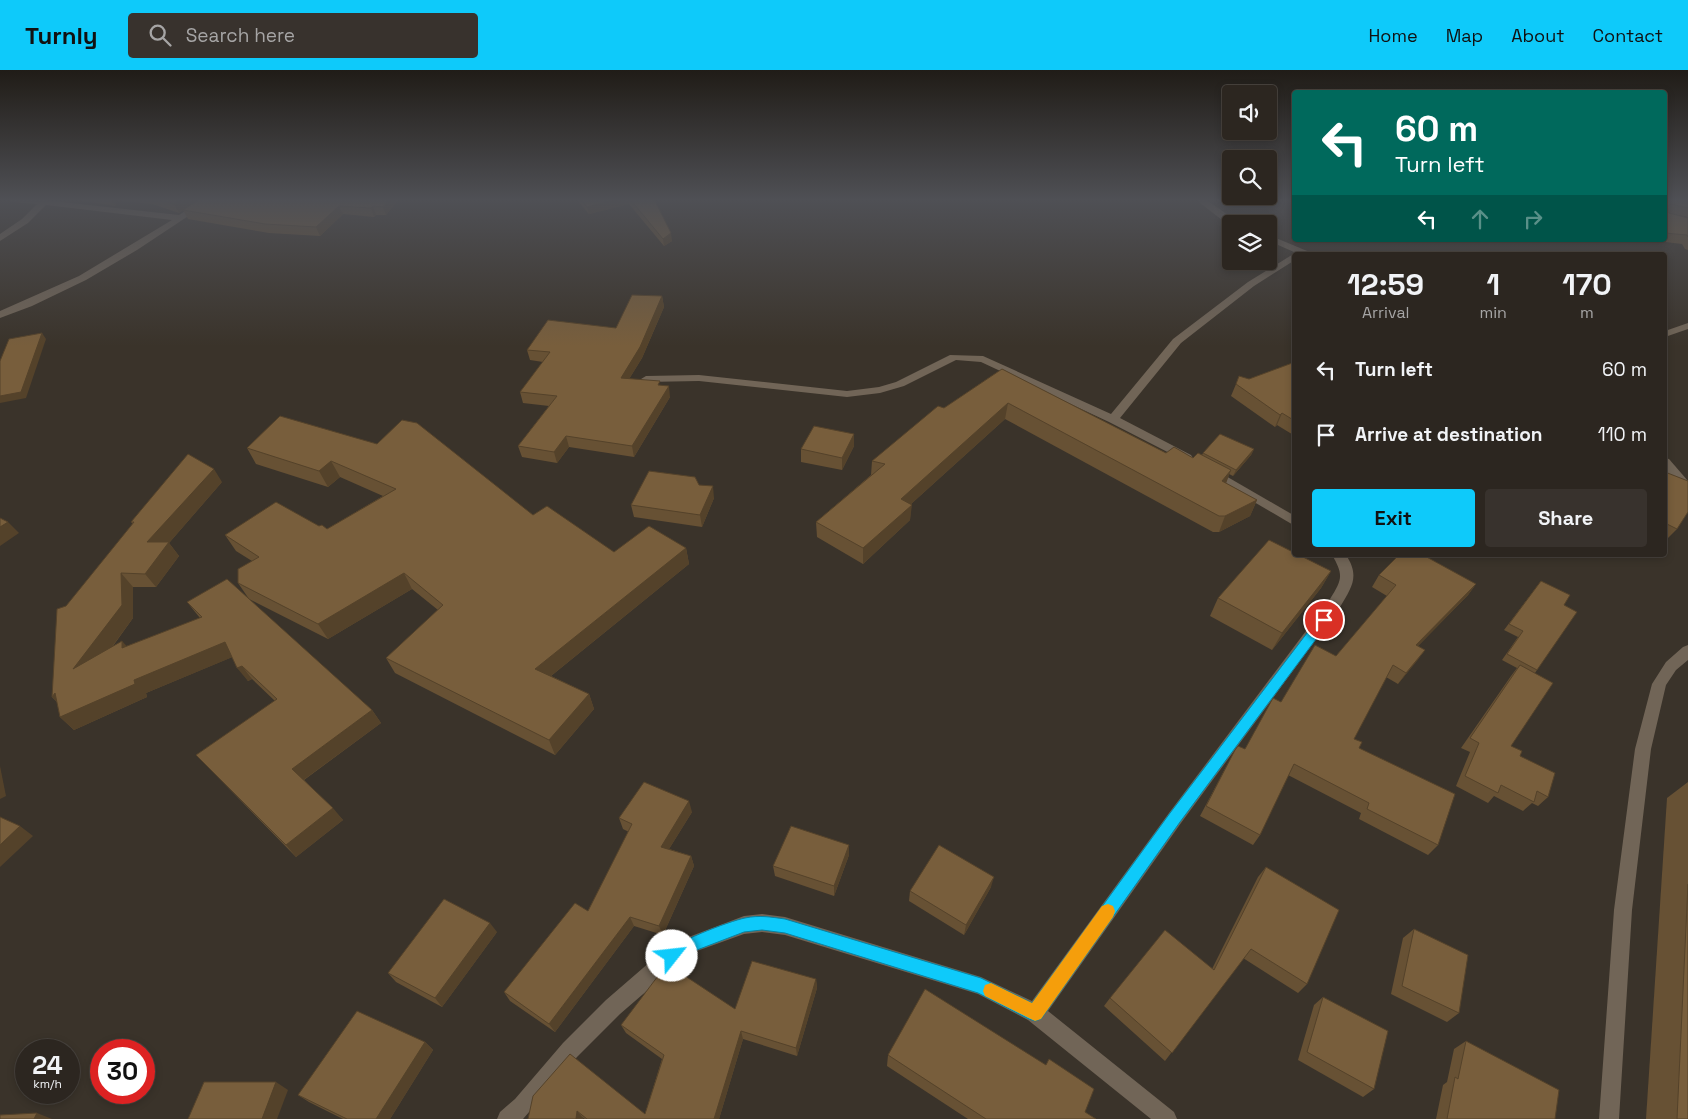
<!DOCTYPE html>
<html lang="en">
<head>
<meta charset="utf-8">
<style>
	body { margin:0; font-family:"Space Grotesk",sans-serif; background:#38322d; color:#f1f3f6; height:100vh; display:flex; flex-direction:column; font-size:19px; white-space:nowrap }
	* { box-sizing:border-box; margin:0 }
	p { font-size:16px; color:#a6a5a5 }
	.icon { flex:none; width:28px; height:28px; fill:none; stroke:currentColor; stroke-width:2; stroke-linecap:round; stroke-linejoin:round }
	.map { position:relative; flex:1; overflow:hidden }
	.details { position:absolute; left:1292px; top:182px; width:375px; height:305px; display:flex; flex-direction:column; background:#2c2620; border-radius:5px; box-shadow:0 2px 8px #0003,0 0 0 1px #48433e }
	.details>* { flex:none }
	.guide { position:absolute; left:1292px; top:20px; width:375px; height:152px; border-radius:5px; box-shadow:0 2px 8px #0003,0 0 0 1px #48433e; background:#00695c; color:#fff; overflow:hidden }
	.fabs { position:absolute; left:1222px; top:15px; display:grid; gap:10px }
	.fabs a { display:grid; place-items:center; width:55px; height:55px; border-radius:5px; background:#2c2620; box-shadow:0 2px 8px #0003,0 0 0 1px #48433e; font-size:25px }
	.speed { position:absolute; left:15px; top:969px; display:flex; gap:10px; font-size:25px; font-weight:700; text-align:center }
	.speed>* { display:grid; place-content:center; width:65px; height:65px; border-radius:50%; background:#2c2620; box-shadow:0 2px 8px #0003,0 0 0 1px #48433e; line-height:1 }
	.speed small { font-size:12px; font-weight:400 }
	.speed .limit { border:8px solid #d22; background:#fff; color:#111 }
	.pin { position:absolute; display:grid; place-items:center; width:42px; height:42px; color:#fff; margin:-21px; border:2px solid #fff; border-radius:50%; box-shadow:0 1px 5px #0007 }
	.me { position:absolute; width:55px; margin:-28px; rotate:61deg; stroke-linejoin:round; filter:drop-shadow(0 0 4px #0008) }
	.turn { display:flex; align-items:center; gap:18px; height:105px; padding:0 20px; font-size:22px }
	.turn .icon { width:65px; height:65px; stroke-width:2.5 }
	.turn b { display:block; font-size:35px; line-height:42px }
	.lanes { display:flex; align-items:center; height:48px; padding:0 20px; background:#0003; justify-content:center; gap:25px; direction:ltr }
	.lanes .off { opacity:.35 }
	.eta { display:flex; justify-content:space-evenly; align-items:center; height:85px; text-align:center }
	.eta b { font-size:30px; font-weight:700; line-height:35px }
	.action { display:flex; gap:10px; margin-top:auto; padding:10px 20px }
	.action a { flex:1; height:58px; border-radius:5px; background:#0ecafa; color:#111; font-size:20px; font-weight:700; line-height:58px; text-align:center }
	.action a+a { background:#38322d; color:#f1f3f6 }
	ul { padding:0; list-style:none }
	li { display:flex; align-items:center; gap:15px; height:65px; padding:0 20px }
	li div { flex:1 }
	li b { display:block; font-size:19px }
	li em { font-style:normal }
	header { display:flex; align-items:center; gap:30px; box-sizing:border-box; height:70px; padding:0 25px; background:#0ecafa; color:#111 }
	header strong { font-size:24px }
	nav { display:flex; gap:28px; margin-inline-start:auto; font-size:18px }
	.search { width:350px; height:45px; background:#38322d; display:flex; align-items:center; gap:12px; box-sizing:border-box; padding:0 18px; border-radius:5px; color:#a6a5a5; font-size:19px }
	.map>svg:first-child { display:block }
</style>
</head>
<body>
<header>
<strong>Turnly</strong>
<div class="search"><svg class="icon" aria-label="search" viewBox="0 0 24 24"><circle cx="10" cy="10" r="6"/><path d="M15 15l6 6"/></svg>Search here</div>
<nav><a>Home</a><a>Map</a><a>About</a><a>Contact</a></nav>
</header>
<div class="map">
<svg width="1688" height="1049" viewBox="0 0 1688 1049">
	<rect width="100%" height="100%" fill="#3a332a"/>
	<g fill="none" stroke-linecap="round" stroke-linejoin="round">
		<g fill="#716557" fill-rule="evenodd">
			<polygon points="8,129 35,129 179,145 204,129 214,129 137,180 86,210 32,236 0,248 0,241 79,206 172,150 46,135 28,153 0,171 0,164 22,149 37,134 12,132"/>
			<polygon points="1195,129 1205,129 1241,154 1231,155 1222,150"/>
			<polygon points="1269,165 1312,183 1314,185 1301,185 1269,171"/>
			<polygon points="1295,183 1299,185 1295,185 1295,190 1254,216 1181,273 1120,348 1191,385 1193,388 1187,392 1109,352 981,292 956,290 904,316 880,323 847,327 699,311 646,312 641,309 646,306 699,305 847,321 879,317 896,312 950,285 983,286 1111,344 1173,269 1248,212"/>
			<polygon points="1688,253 1688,259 1665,267 1665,261"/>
			<polygon points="1665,388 1669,389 1688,411 1688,423 1684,422 1665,400"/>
			<polygon points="1212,398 1295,446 1295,456 1208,405 1206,402"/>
			<path d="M1332,485H1346C1360,506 1352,517 1340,537L1181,753L1048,941L1174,1042L1177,1049H1151L1028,950L978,924L785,865L762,862L744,864L697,881L679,893L620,944L577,987L523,1049H497L500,1042L515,1029L563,973L606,930L665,879L686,868L744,846L762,844L785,847L981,907L1032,931L1169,743L1330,529C1342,510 1344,505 1332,485Z"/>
			<polygon points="1688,575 1688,590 1676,600 1666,615 1651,679 1632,840 1619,1049 1599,1049 1614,840 1635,679 1652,614 1666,592 1683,577"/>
		</g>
	</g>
	<g fill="#675134">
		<polygon points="71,129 399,129 386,145 376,145 374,147 343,144 320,166 269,163 188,149 183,140 179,143 152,134 114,130 116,133 115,136"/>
		<polygon points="576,129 654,129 672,171 664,176 629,134 589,144"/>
		<polygon points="1665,129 1688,129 1688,147 1669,143 1688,148 1688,180 1685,179 1682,174 1657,171 1657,170 1665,170"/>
		<polygon points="662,226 664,237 642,288 629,309 660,315 670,327 634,387 569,377 557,393 522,387 518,376 549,336 523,333 520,322 543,292 530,290 527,280 616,258"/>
		<polygon points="1295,292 1295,366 1277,355 1275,357 1231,326 1236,314"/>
		<polygon points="1002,299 1166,383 1193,388 1202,385 1203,383 1254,379 1251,385 1233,406 1229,404 1226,413 1257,430 1250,446 1219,462 1213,462 1005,349 911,434 910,450 863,494 817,467 816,452 871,405 872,391 944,338"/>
		<polygon points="280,346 533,445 614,482 686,478 689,494 551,606 589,624 594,639 555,685 395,603 386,588 438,540 412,519 328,569 249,529 372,640 381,653 304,710 343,750 296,787 196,685 275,631 252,609 248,611 232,587 146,623 147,627 74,660 60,647 57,632 52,627 133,454 131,452 222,412 169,473 179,486 156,517 133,517 133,548 113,576 127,576 200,548 187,532 249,529 238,513 252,491 236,481 225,465 319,456 327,459 383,426 340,407 328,417 256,394 247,378"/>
		<polygon points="854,364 854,376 842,400 801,392 801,379"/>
		<polygon points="1665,402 1677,459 1666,470 1665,470"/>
		<polygon points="699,415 714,428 702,457 634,447 631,435"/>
		<polygon points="1331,501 1321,518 1272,580 1210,546 1218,528"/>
		<polygon points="1379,505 1476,514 1468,525 1418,576 1425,580 1398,614 1386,607 1354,669 1359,678 1438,775 1428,785 1359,749 1361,743 1288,705 1260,765 1253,775 1200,746 1235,680 1245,679 1281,632 1336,586 1387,526 1372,517"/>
		<polygon points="1541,511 1564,535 1537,600 1535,603 1511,676 1520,686 1548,727 1538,736 1532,733 1523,741 1494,726 1488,733 1456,716 1470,682 1461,678 1511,606 1517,598 1502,590 1518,567 1504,560"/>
		<polygon points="1688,712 1688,1049 1646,1049 1667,728"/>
		<polygon points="692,742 669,779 691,786 694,796 663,865 634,856 555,962 510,931 504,922 588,841 629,762 623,759 619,748"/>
		<polygon points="849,775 849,785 834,826 775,806 773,796"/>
		<polygon points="1266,797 1307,914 1298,923 1243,888 1165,991 1104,936 1110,928 1212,899 1258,807"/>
		<polygon points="991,817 964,865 909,831 910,821"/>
		<polygon points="1414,859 1459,943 1447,952 1391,924 1403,868"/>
		<polygon points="497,862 442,937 396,912 388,903"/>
		<polygon points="816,909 817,918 797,986 743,969 719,1049 585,1049 583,1048 533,1026 645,1044 662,989 626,963 621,955 735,939"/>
		<polygon points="1323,927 1374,1019 1363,1027 1298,990 1314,935"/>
		<polygon points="1466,971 1555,1049 1436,1049 1443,1015 1447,1012 1454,979"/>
		<polygon points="425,972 433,980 390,1049 343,1049 309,1032 298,1025"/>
		<polygon points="888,985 1085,1042 1096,1049 968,1049 887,996"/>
	</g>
	<g fill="#54422a">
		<polygon points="110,129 113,129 116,133 115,136"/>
		<polygon points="182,129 200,129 179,143 174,134"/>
		<polygon points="389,129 399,129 386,145 383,137"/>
		<polygon points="617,129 628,129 629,134 589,144 587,137"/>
		<polygon points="339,136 343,144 320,166 316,157"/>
		<polygon points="373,136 376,145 374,147 371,138"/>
		<polygon points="671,163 672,171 664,176 663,169"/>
		<polygon points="662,226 664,237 642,288 623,319 621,308"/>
		<polygon points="42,263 46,269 26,328 0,333 0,326"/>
		<polygon points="669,316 670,327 634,387 632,376"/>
		<polygon points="1008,333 1005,349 900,444 901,429"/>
		<polygon points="1282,343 1277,355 1275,357 1280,345"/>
		<polygon points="854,364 854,376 842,400 842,388"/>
		<polygon points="566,366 569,377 557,393 554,382"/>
		<polygon points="1254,379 1251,385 1233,406 1236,400"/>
		<polygon points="331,391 340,407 328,417 319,401"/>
		<polygon points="214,399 222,412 169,473 179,486 156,517 145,504 147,472"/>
		<polygon points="1231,400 1225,416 1222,411"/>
		<polygon points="713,416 714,428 702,457 700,445"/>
		<polygon points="1257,430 1250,446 1219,462 1225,446"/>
		<polygon points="912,435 910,450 863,494 863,478"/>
		<polygon points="8,452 19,463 0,476 0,457"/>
		<polygon points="686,478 689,494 541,614 535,599"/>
		<polygon points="1331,501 1321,518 1272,580 1282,563"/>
		<polygon points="121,503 133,517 133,548 86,612 73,599"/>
		<polygon points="404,503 412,519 328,569 318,554"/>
		<polygon points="1476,514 1468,525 1408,586 1416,575"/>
		<polygon points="122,571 134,584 122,578"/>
		<polygon points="225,572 235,586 146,623 147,627 74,660 60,647 134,610"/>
		<polygon points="1425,580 1417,591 1398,614 1406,603"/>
		<polygon points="242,596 252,609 248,611 237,598"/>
		<polygon points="55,623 66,640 52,627"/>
		<polygon points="589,624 594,639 555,685 549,670"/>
		<polygon points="372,640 381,653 302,711 292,699"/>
		<polygon points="0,696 6,726 0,729"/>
		<polygon points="689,731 692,742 664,787 661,777"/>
		<polygon points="333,738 343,750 296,787 286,775"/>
		<polygon points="20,756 33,766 0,797 0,775"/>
		<polygon points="849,775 849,785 834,826 834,816"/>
		<polygon points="691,786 694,796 663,865 659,856"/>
		<polygon points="994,807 991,817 964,865 966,855"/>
		<polygon points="630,847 634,856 555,962 549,954"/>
		<polygon points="490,853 497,862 442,937 435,928"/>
		<polygon points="816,909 817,918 797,986 796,978"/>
		<polygon points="741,961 743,969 719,1049 714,1049"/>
		<polygon points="425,972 433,980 390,1049 376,1049"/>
		<polygon points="276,1012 288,1020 277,1049 262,1049"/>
		<polygon points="577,1041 583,1048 583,1049 576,1049"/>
		<polygon points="37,1043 52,1049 34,1049"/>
	</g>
	<g fill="#785e3c" stroke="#54422a">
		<polygon points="158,129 182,129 174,134"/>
		<polygon points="200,129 389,129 383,137 373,136 371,138 339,136 316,157 265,154 183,140"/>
		<polygon points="581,129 617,129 587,137"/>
		<polygon points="630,129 654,129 671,163 663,169"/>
		<polygon points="1665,129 1688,129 1688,138 1671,134 1668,136 1669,143 1688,148 1688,167 1687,165 1665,163"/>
		<polygon points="632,225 662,226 640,277 621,308 660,311 658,315 669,316 632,376 566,366 554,382 518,376 557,326 520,322 550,282 527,280 548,250 616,258"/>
		<polygon points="42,263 21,322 0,326 0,291 9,269"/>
		<polygon points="1295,292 1295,351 1282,343 1280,345 1236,314 1239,306 1249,309"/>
		<polygon points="1002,299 1166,383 1174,377 1193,388 1198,383 1231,400 1222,411 1257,430 1225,446 1219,446 1008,333 901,429 912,435 863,478 816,452 885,394 872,391 938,336 944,338"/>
		<polygon points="280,346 377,374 402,350 417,353 533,445 547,436 614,482 649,456 686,478 535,599 589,624 549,670 386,588 443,535 404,503 318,554 238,513 238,499 259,487 225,465 276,432 319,456 322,455 327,459 396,419 331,391 319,401 247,378"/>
		<polygon points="814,356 854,364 842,388 801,379"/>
		<polygon points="1220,364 1254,379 1236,400 1203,383"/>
		<polygon points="188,384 214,399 147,472 169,472 145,504 121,503 122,535 73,599 122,571 122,578 202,547 187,532 227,509 372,640 292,699 333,738 286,775 196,685 277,629 242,596 237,598 225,572 134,610 135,614 60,647 55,623 52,627 57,539 66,536 134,452 131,452"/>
		<polygon points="649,401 695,407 699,415 713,416 700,445 631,435"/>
		<polygon points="1665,402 1688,411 1688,442 1677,459 1665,453"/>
		<polygon points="0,448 8,452 0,457"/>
		<polygon points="1269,470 1295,483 1295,485 1299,485 1331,501 1282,563 1218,528"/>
		<polygon points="1399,485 1423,485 1476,514 1416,575 1425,580 1406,603 1393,595 1354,669 1362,672 1359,678 1455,724 1438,775 1367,739 1369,733 1294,694 1260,765 1206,736 1235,680 1238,676 1245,679 1273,628 1281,632 1315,575 1336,586 1396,515 1379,505"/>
		<polygon points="1541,511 1570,525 1564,535 1577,542 1537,600 1507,584 1523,561 1509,554"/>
		<polygon points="1520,595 1553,613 1511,676 1522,681 1520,686 1555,703 1548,727 1537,721 1534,732 1501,715 1498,723 1465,706 1479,673 1470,668"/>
		<polygon points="644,712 689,731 661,777 691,786 659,856 630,847 549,954 504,922 575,833 588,841 632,754 619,748"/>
		<polygon points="0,747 20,756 0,775"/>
		<polygon points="791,756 849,775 834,816 773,796"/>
		<polygon points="939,775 994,807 966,855 910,821"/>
		<polygon points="1266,797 1339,840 1307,914 1251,879 1172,983 1110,928 1165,860 1214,900"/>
		<polygon points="1688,814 1688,1049 1677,1049"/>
		<polygon points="444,829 490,853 435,928 388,903"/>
		<polygon points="1414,859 1468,885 1459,943 1402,916"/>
		<polygon points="752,891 816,909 796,978 741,961 714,1049 587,1049 577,1041 576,1049 528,1049 533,1026 570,984 645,1044 664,985 621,955 667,894 735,939"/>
		<polygon points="925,919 1046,995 1049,989 1094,1019 1085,1042 1096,1049 986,1049 888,985"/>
		<polygon points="1323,927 1388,961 1374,1019 1307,982"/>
		<polygon points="357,941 425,972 376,1049 347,1049 298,1025"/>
		<polygon points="1466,971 1559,1020 1555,1049 1447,1049 1455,1007 1458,1009"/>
		<polygon points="204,1012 276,1012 262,1049 188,1049"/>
		<polygon points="37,1043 34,1049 0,1049 0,1045"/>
	</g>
	<linearGradient id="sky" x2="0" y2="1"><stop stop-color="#201c17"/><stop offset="0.47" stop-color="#4f5055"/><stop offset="1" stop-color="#4f5055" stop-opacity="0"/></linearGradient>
	<rect width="1688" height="276" fill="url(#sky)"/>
	<path fill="#0ecafa" stroke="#0983a2" d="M1324,545L1329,550L1328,553L1180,752L1041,949L1035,951L1029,949L978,923L785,863L762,860L744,862L697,880L672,894L667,891L664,886C670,873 730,851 745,848C759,845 771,847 785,849L981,908L1032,933L1170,743L1320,546Z"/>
	<polygon fill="#f59e0b" points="1108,834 1113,836 1115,841 1113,847 1041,949 1035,951 985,926 983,921 985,915 991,913 1032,933 1102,836"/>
</svg>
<div class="fabs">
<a><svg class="icon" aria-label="sound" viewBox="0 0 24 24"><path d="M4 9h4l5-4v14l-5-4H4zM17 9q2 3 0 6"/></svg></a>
<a><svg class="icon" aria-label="search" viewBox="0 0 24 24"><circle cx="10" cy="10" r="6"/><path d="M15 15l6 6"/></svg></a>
<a><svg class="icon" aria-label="layers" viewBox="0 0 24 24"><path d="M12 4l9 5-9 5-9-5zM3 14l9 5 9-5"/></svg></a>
</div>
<div class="speed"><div>24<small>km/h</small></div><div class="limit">30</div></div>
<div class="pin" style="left:1324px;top:550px;background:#d93025"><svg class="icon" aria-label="arrive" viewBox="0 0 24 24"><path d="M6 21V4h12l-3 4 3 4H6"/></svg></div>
<svg class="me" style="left:672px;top:886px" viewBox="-20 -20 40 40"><circle r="19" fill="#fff"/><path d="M0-13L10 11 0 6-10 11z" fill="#0ecafa"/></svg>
<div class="guide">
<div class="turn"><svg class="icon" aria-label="left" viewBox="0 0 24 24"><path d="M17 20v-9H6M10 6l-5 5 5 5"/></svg><div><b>60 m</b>Turn left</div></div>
<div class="lanes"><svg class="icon" aria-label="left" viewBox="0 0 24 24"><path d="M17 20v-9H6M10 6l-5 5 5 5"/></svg><svg class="icon off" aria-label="ahead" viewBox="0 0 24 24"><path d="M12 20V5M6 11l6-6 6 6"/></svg><svg class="icon off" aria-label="right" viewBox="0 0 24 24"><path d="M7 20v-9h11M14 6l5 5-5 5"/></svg></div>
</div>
<section class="details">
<div class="eta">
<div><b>12:59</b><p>Arrival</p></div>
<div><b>1</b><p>min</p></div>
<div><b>170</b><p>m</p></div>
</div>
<ul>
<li><svg class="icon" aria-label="left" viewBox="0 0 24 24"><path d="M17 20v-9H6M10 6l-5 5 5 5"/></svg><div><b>Turn left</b></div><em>60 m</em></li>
<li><svg class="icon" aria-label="arrive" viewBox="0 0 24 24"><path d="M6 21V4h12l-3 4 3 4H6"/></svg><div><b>Arrive at destination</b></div><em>110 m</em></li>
</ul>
<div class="action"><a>Exit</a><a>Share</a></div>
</section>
</div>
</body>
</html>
